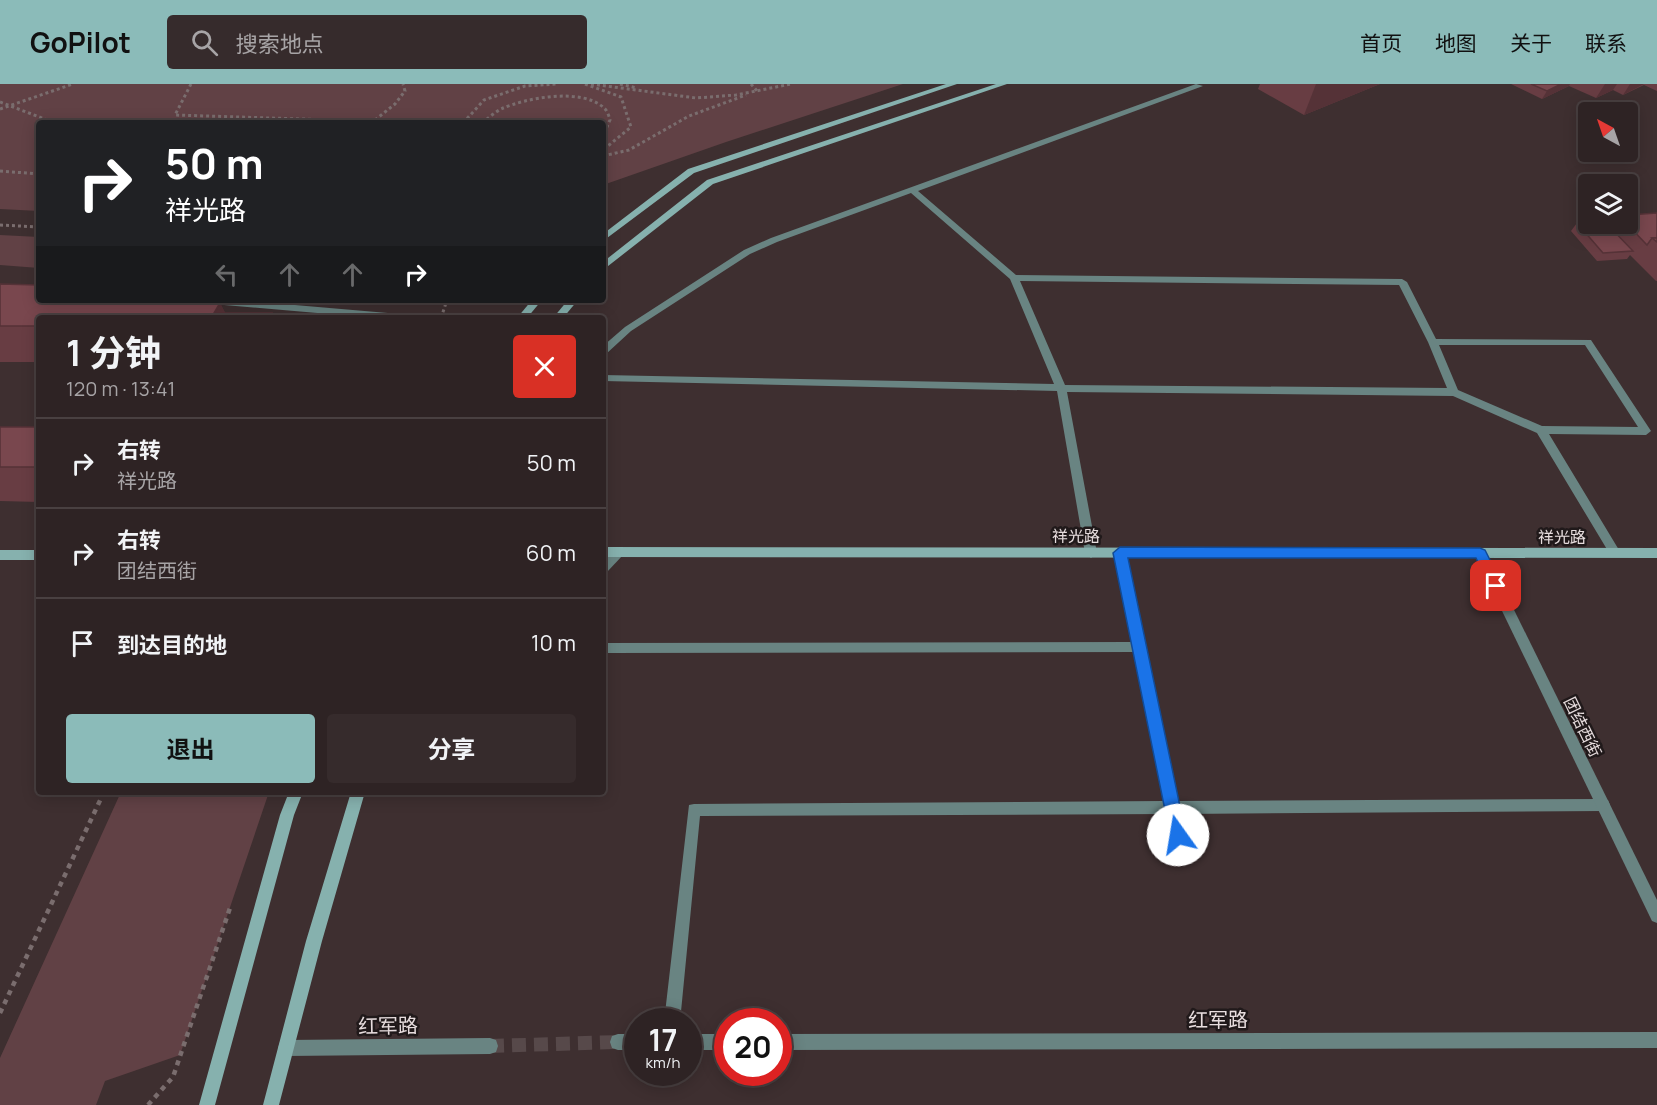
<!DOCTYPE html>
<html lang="zh">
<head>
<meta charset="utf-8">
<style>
	body { margin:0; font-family:Manrope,"Noto Sans SC",sans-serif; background:#362b2c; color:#f1f3f6; height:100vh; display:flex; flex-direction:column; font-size:22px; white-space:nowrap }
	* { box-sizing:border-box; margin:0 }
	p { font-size:20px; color:#a7a4a6 }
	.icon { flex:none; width:33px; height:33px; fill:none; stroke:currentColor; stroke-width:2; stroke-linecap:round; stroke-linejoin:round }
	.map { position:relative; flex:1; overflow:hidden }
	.drawer { position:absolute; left:36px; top:231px; width:570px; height:480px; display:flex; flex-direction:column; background:#2e2324; border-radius:6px; box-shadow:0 3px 15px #0003,0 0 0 2px #494041 }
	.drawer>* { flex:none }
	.hud { position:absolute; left:36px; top:36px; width:570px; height:183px; border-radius:6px; box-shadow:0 3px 15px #0003,0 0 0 2px #494041; background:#202124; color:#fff; overflow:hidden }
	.needle { width:39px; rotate:320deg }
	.tools { position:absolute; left:1578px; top:18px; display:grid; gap:12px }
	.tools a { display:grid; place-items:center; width:60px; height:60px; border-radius:6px; background:#2e2324; box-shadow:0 3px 15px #0003,0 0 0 2px #494041; font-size:30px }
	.speed { position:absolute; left:624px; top:924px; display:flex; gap:12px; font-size:30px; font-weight:700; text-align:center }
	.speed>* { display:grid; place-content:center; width:78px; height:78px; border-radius:50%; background:#2e2324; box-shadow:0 3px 15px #0003,0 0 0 2px #494041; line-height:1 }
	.speed small { font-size:15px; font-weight:400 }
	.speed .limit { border:9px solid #d22; background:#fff; color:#111 }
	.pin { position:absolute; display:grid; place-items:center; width:51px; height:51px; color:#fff; margin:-26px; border-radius:12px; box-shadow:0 3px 9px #0006 }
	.me { position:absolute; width:66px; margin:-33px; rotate:347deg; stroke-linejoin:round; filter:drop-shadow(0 0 4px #0008) }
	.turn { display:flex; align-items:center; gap:21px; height:126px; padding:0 30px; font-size:27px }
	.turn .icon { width:78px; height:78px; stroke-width:2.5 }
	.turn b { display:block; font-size:42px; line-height:51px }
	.lanes { display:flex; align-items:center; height:57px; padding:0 30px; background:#0003; justify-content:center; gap:30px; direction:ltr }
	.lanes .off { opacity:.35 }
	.round { display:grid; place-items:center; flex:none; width:63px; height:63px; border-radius:6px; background:#362b2c }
	.summary { display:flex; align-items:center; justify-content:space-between; height:102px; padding:0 30px }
	h1 { font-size:36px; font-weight:700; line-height:45px }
	.primary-button { display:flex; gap:12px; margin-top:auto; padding:12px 30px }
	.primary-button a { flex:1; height:69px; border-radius:6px; background:#8bbbb9; color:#111; font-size:24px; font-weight:700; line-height:69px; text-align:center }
	.primary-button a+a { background:#362b2c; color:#f1f3f6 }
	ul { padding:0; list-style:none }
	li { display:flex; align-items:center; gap:18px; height:90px; padding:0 30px; border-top:2px solid #494041 }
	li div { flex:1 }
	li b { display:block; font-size:22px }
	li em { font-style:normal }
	header { display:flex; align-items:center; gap:36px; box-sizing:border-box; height:84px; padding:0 30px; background:#8bbbb9; color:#111 }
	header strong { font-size:28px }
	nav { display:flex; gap:33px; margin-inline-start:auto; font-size:21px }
	.search { width:420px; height:54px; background:#362b2c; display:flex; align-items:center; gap:15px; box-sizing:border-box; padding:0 21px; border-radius:6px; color:#a7a4a6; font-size:22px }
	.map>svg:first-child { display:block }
</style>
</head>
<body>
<header>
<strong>GoPilot</strong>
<div class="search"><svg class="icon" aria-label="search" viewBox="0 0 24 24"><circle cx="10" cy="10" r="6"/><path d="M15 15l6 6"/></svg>搜索地点</div>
<nav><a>首页</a><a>地图</a><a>关于</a><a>联系</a></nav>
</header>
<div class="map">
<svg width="1657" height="1021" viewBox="0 0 1657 1021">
	<rect width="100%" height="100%" fill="#3e2f30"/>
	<g fill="#614145">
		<polygon points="0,0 903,0 726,58 603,101 603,39 39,39 39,127 0,125"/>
		<polygon points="0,151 39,153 39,184 0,181"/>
		<polygon points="121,708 269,708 180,971 105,997 96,1021 0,1021 0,974"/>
	</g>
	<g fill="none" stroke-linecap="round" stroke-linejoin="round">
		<polyline stroke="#57494a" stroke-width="14" stroke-dasharray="14 8" stroke-linecap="butt" points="490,962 618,958"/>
		<g stroke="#7a6d6e" stroke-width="3" stroke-dasharray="3 3" stroke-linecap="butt">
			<polyline points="191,0 175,31 428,39"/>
			<polyline points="585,0 621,13 631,43 603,66"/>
			<polyline points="591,0 696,14 736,11 791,0"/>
			<polyline points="620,0 637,4"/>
			<polyline points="751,0 757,7 755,7"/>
			<polyline points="0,18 55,39"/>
			<polyline points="0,25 73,0"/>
			<polyline points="375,36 395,20 405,7 403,0"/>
			<polyline points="463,39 484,16 525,2 557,0"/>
			<path d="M482,39C488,34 494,29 501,25C525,14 582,3 604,24C607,26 609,32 610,36L603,52"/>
			<polyline points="603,72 629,66 689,32 746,11"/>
			<polyline points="0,87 39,90"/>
			<polyline points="0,141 39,143"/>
			<polyline points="441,234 447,216"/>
		</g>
		<g stroke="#7a6d6e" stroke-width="4.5" stroke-dasharray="5 5" stroke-linecap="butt">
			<polyline points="0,929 104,708"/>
			<polyline points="148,1021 173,993 230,824"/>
		</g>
		<g fill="#698482" fill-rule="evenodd">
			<path d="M1196,0L1203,2L918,107L1016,191L1402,195L1407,198L1436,255L1591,256L1651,347L1646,351L1549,350L1619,466L1621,469L1619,472H1611L1537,349L1453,312L1067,308L1097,469L1091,474L1085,469L1057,307L603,297V291L1054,300L1010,195L911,109L777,158L750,170L631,247L606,270L603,271V262L625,243L744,166L771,154ZM1020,197L1399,201L1428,258L1447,304L1065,301ZM1439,261H1585L1638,343L1542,342L1458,306Z"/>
			<polygon points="196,216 236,216 411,231 416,234 375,234 201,219"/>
			<polygon points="619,463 623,465 625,468 623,471 607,488 603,490 603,477 615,465"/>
			<polygon points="1120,464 1126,469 1178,717 1603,715 1608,716 1610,721 1608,726 1603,727 1181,730 1185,751 1183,756 1178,758 1173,756 1167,730 700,732 680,938 664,938 689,721 694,720 1164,717 1134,568 603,569 603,559 1132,558 1114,469"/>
		</g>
		<g fill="#698482" fill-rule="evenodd">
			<polygon points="1480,464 1486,469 1657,816 1657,839 1652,837 1474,469"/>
			<polygon points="1657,948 1657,964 778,966 778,950"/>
			<polygon points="618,950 638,950 638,966 618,966 612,964 610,958 612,952"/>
			<rect x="688" y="950" width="40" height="16"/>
			<polygon points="490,954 496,956 498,962 496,968 490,970 286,972 280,970 278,964 280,958 286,956"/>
		</g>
		<g fill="#86b1ae" fill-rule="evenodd">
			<polygon points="946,0 957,0 694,89 603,157 603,150 688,85"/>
			<polygon points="996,0 1007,0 713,100 603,186 603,178 707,96"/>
			<polygon points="532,216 542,216 527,234 517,234"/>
			<polygon points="568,216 578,216 563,234 553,234"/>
			<polygon points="603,463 1657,464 1657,474 603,473"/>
			<rect x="0" y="466" width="39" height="10"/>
			<polygon points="289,708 303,708 294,731 215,1021 199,1021 280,731"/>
			<polygon points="351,708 365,708 322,857 279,1021 263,1021 306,857"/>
		</g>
	</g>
	<g fill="#683d43">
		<polygon points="1260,0 1380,0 1304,31 1258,5"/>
		<polygon points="1511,0 1657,0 1657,7 1644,1 1623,11 1613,6 1596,14 1569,2 1542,15"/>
		<polygon points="1657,129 1657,197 1656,197 1630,171 1627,175 1597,177 1571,147 1577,139 1611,143 1613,140 1628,140"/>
		<polygon points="0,200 92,216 94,219 220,219 225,229 39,234 39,278 0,278"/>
		<polygon points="0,343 39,343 39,418 0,417"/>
	</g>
	<g fill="#553237">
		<polygon points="1316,0 1380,0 1304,31"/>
		<polygon points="1561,0 1570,0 1569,2 1542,15 1547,7"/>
		<polygon points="1605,0 1617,0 1613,6 1596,14"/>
		<polygon points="1630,0 1644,0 1623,11"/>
		<polygon points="70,216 92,216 105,234 69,219"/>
		<polygon points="220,219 228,234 214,229"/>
	</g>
	<g fill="#79474e" stroke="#553237" stroke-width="1.5">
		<polygon points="1531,0 1561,0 1547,7"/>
		<polygon points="1657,129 1657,154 1652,154 1647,161 1627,140 1628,131"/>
		<polygon points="1588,138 1588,140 1607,140 1633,167 1603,169 1577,139"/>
		<polygon points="1652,154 1657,154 1657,158"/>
		<polygon points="0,200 39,201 39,216 70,216 69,219 220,219 214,229 272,229 270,234 39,234 39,242 0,242"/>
		<rect x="0" y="343" width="39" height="40"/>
	</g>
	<polygon fill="#1a73e8" stroke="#114b97" stroke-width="1.5" points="1120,463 1480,464 1485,466 1503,502 1496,508 1491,506 1476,474 1128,474 1186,751 1184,757 1178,759 1172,757 1170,751 1113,469"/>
	<g text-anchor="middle" stroke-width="5" stroke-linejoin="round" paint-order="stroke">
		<g font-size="16" fill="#e7ddde" stroke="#20191a">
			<text x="1076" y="458">祥光路</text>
			<text x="1562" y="459">祥光路</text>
			<text transform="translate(1583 643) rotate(64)" y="6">团结西街</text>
		</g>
		<g font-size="20" fill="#e7ddde" stroke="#20191a">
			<text x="1218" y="943">红军路</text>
			<text transform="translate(388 942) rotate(-1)" y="7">红军路</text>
		</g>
	</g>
</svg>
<div class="tools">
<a><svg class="needle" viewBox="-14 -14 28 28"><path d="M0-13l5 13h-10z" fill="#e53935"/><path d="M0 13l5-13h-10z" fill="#a7a4a6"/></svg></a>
<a><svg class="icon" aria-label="layers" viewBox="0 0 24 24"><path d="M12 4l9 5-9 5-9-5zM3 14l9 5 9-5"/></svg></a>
</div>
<div class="speed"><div>17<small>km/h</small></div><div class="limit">20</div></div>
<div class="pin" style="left:1496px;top:502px;background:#d93025"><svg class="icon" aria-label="arrive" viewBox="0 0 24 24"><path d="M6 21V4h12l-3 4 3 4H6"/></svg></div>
<svg class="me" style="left:1178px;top:751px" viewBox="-20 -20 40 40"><circle r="19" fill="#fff"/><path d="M0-13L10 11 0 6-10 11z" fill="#1a73e8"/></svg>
<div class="hud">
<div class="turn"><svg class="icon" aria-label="right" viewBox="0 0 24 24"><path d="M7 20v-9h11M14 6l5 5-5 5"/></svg><div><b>50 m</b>祥光路</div></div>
<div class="lanes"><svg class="icon off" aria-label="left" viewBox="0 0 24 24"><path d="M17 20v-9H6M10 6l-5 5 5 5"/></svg><svg class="icon off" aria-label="ahead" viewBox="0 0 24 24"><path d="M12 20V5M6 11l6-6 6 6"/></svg><svg class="icon off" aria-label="ahead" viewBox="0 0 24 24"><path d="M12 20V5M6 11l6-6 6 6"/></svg><svg class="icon" aria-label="right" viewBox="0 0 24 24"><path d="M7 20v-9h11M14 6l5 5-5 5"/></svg></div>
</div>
<section class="drawer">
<div class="summary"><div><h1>1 分钟</h1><p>120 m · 13:41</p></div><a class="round" style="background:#d93025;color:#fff"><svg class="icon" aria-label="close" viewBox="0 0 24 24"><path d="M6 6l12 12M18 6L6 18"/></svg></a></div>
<ul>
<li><svg class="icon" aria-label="right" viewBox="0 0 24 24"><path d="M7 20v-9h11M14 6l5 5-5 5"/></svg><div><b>右转</b><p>祥光路</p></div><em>50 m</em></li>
<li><svg class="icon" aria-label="right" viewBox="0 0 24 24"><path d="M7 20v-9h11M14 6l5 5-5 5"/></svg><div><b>右转</b><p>团结西街</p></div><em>60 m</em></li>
<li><svg class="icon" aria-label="arrive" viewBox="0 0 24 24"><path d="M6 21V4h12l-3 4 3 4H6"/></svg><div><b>到达目的地</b></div><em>10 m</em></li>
</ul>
<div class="primary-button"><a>退出</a><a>分享</a></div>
</section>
</div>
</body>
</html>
